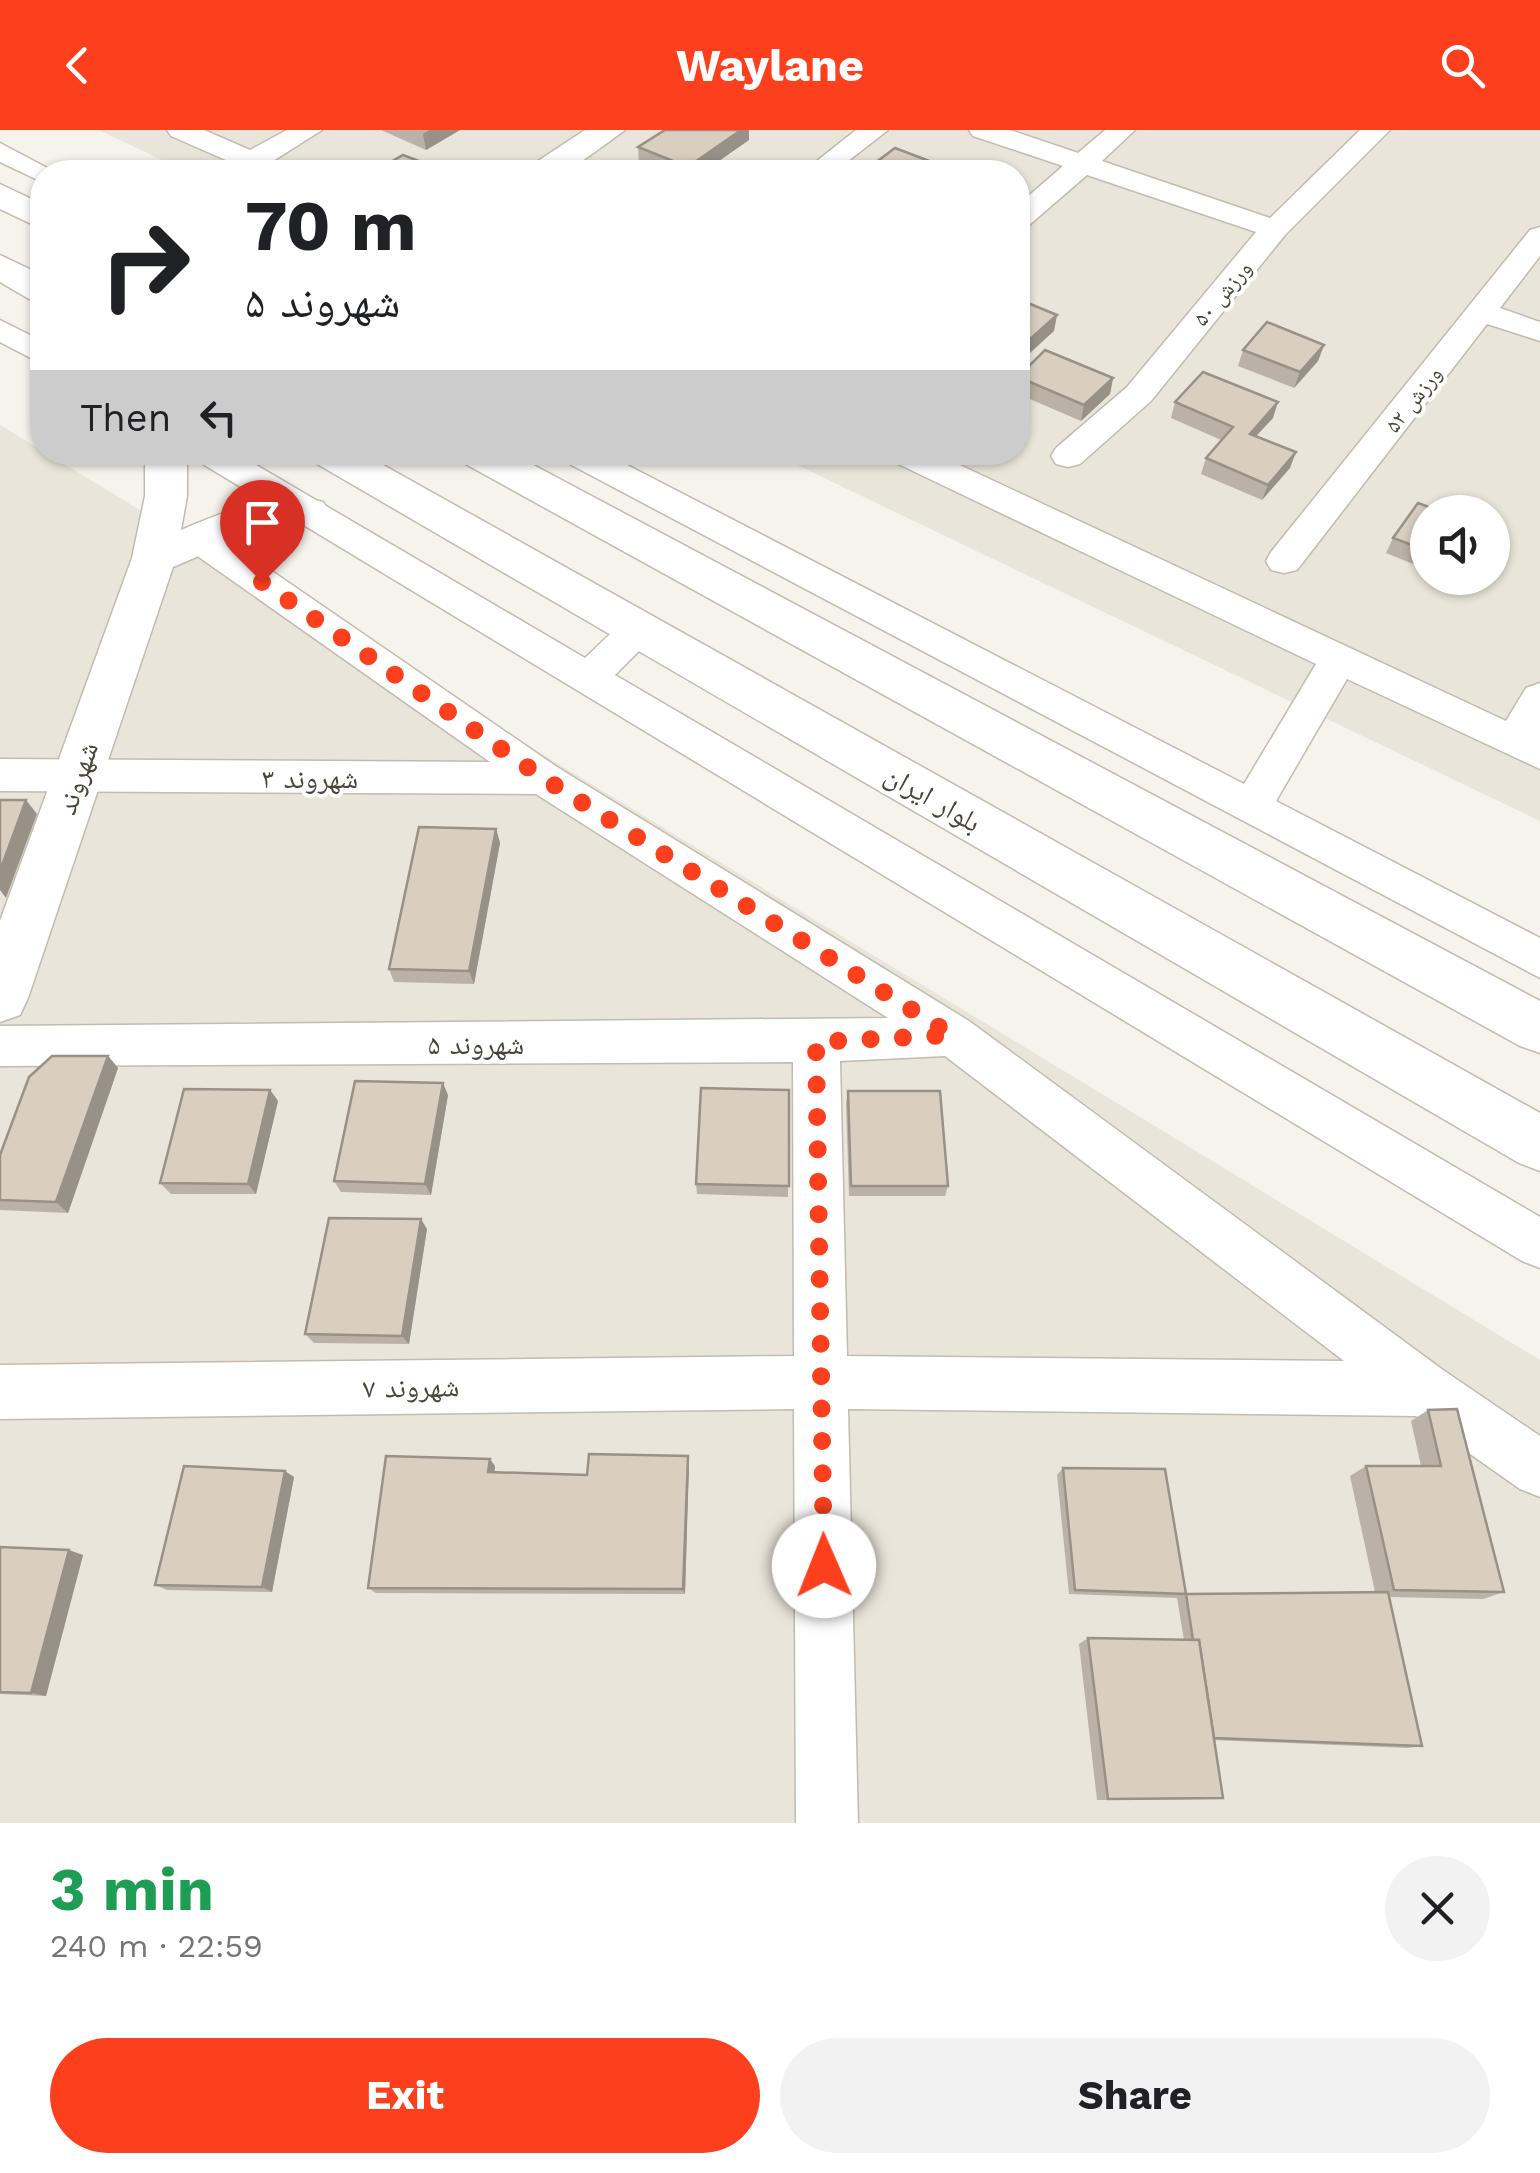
<!DOCTYPE html>
<html lang="en">
<head>
<meta charset="utf-8">
<style>
	body { margin:0; font-family:"Work Sans","Noto Naskh Arabic",sans-serif; background:#f2f2f2; color:#202124; height:100vh; display:flex; flex-direction:column; font-size:38px; white-space:nowrap }
	* { box-sizing:border-box; margin:0 }
	p { font-size:32px; color:#757577 }
	.icon { flex:none; width:55px; height:55px; fill:none; stroke:currentColor; stroke-width:2; stroke-linecap:round; stroke-linejoin:round }
	.map { position:relative; height:1693px; overflow:hidden }
	.drawer { display:flex; flex-direction:column; background:#fff; flex:1 }
	.drawer>* { flex:none }
	.banner { position:absolute; left:30px; top:30px; width:1000px; height:305px; border-radius:40px; box-shadow:0 2px 8px #0004; background:#fff; color:#202124; overflow:hidden }
	.fabs { position:absolute; left:1410px; top:365px; display:grid; gap:20px }
	.fabs a { display:grid; place-items:center; width:100px; height:100px; border-radius:50%; background:#fff; box-shadow:0 2px 8px #0004; font-size:50px }
	.pin { position:absolute; display:grid; place-items:center; width:85px; height:85px; color:#fff; margin:-102px -42px; border-radius:50% 50% 50% 0; rotate:-45deg; box-shadow:0 0 10px #0007 }
	.pin .icon { rotate:45deg }
	.me { position:absolute; width:110px; margin:-55px; rotate:359deg; stroke-linejoin:round; filter:drop-shadow(0 0 8px #0008) }
	.turn { display:flex; align-items:center; gap:35px; height:210px; padding:0 50px; font-size:45px }
	.turn .icon { width:130px; height:130px; stroke-width:2.5 }
	.turn b { display:block; font-size:70px; line-height:85px }
	.then { display:flex; align-items:center; height:95px; padding:0 50px; background:#0003; gap:20px; font-size:38px }
	.round { display:grid; place-items:center; flex:none; width:105px; height:105px; border-radius:52px; background:#f2f2f2 }
	.headline { display:flex; align-items:center; justify-content:space-between; height:170px; padding:0 50px }
	h1 { font-size:60px; font-weight:700; line-height:75px; color:#1e9e55 }
	.cta { display:flex; gap:20px; margin-top:auto; padding:20px 50px }
	.cta a { flex:1; height:115px; border-radius:60px; background:#fc3f1d; color:#fff; font-size:40px; font-weight:700; line-height:115px; text-align:center }
	.cta a+a { background:#f2f2f2; color:#202124 }
	header { display:flex; justify-content:space-between; align-items:center; height:130px; padding:0 50px; background:#fc3f1d; color:#fff; font-size:45px; font-weight:700 }
	.map>svg:first-child { display:block }
</style>
</head>
<body>
<header><svg class="icon" aria-label="back" viewBox="0 0 24 24"><path d="M15 5l-7 7 7 7"/></svg>Waylane<svg class="icon" aria-label="search" viewBox="0 0 24 24"><circle cx="10" cy="10" r="6"/><path d="M15 15l6 6"/></svg></header>
<div class="map">
<svg width="1540" height="1693" viewBox="0 0 1540 1693">
	<rect width="100%" height="100%" fill="#f6f3ec"/>
	<g fill="#eae5da" fill-rule="evenodd">
		<path d="M99,0H1540V691L772,323L1018,322V42H187ZM1428,382H1492V448H1428Z"/>
		<polygon points="0,295 1540,1230 1540,1693 0,1693"/>
	</g>
	<g fill="none" stroke-linecap="round" stroke-linejoin="round">
		<defs>
			<g id="minor">
				<polygon points="167,0 204,0 250,20 287,0 322,0 273,31 289,42 253,42 171,6"/>
				<polygon points="856,0 888,0 834,42 803,42"/>
				<polygon points="969,0 1010,0 1078,23 1105,0 1135,0 1102,31 1270,88 1360,0 1390,0 1285,105 1151,271 1080,334 1068,337 1056,334 1051,326 1056,318 1127,257 1256,102 1087,45 1028,96 1018,99 1018,75 1063,36 973,6"/>
				<polygon points="0,13 55,42 42,42 42,52 0,32"/>
				<polygon points="1540,97 1540,126 1500,178 1540,192 1540,211 1487,194 1297,440 1284,443 1271,440 1266,431 1271,422 1530,100"/>
				<polygon points="0,190 42,211 42,234 0,212"/>
				<path d="M191,322H234L585,528C605,510 625,483 653,491L659,501L615,545L1540,1087V1138L1522,1131L196,330Z"/>
				<polygon points="557,322 602,322 1244,654 1316,534 890,330 885,322 932,322 1506,591 1526,558 1540,553 1540,639 1347,549 1276,671 1540,808 1540,848 562,330"/>
				<path d="M199,397L212,400L557,637L969,891L1443,1240L1540,1306V1367L1520,1359L1416,1286L848,1279L858,1693H796L794,1279L0,1289V1235L794,1226L793,932L0,936V896L888,888L536,664L0,661V629L490,632L186,418L181,409L186,400ZM945,926L1344,1231L847,1226L840,931Z"/>
			</g>
			<g id="tertiary">
				<polygon points="585,0 625,0 567,42 527,42 532,35"/>
				<polygon points="0,54 42,74 42,99 0,79"/>
				<polygon points="0,125 42,145 42,172 29,169 0,152"/>
				<path d="M145,322H187V366L181,400C223,382 278,359 323,372L330,382L323,392L248,405L173,437L28,868L20,885L0,892V791L132,428L145,366Z"/>
				<polygon points="306,322 360,322 1540,983 1540,1041 1519,1033 312,331"/>
				<polygon points="454,322 509,322 1540,871 1540,923 1520,916 460,331"/>
			</g>
		</defs>
		<use href="#minor" stroke="#c2bbae" stroke-width="3"/>
		<use href="#tertiary" stroke="#c2bbae" stroke-width="3"/>
		<use href="#minor" fill="#fff" fill-rule="evenodd"/>
		<use href="#tertiary" fill="#fff" fill-rule="evenodd"/>
	</g>
	<g fill="#bab2a6">
		<polygon points="381,0 460,0 426,20"/>
		<polygon points="749,10 703,42 663,42 639,33 638,17"/>
		<polygon points="1324,215 1318,231 1294,258 1238,236 1243,220"/>
		<polygon points="1018,246 1113,248 1110,264 1081,291 1018,264"/>
		<polygon points="1175,272 1273,288 1256,306 1290,338 1262,370 1201,344 1206,328 1221,310 1171,288"/>
		<polygon points="1428,382 1428,440 1386,423 1393,408"/>
		<polygon points="1445,448 1467,448 1462,454"/>
		<polygon points="496,699 500,713 474,854 394,852 389,839"/>
		<polygon points="108,926 118,938 68,1083 0,1080 0,1025"/>
		<polygon points="270,960 278,971 256,1064 171,1064 160,1053"/>
		<polygon points="789,960 788,1067 697,1064 696,1054"/>
		<polygon points="848,961 948,1056 945,1066 849,1066 846,973"/>
		<polygon points="448,965 431,1065 341,1062 334,1051"/>
		<polygon points="427,1099 409,1214 314,1213 305,1204"/>
		<polygon points="1428,1280 1504,1462 1483,1469 1389,1467 1422,1616 1408,1618 1214,1610 1209,1669 1097,1670 1079,1514 1088,1508 1184,1510 1177,1468 1069,1464 1057,1345 1063,1338 1186,1464 1375,1462 1350,1346 1366,1336 1421,1336 1411,1291"/>
		<polygon points="689,1333 685,1464 376,1463 368,1458 495,1336 494,1343 587,1345"/>
		<polygon points="294,1347 272,1462 167,1460 155,1455"/>
		<polygon points="0,1417 83,1425 46,1566 0,1564"/>
	</g>
	<g fill="#979187">
		<polygon points="429,0 460,0 426,20 423,4"/>
		<polygon points="741,0 749,0 749,10 703,42 688,37"/>
		<polygon points="1057,185 1054,201 1018,234 1018,220"/>
		<polygon points="1324,215 1318,231 1294,258 1300,242"/>
		<polygon points="1113,248 1110,264 1081,291 1084,275"/>
		<polygon points="1278,272 1273,288 1244,319 1250,304"/>
		<polygon points="1296,322 1290,338 1262,370 1268,355"/>
		<polygon points="26,670 37,684 6,768 0,760 0,741"/>
		<polygon points="496,699 500,713 474,854 469,841"/>
		<polygon points="108,926 118,938 68,1083 56,1072"/>
		<polygon points="443,953 448,965 431,1065 425,1054"/>
		<polygon points="270,960 278,971 256,1064 248,1054"/>
		<polygon points="421,1089 427,1099 409,1214 402,1206"/>
		<polygon points="688,1326 689,1333 685,1464 683,1459"/>
		<polygon points="490,1329 495,1336 494,1349 488,1342"/>
		<polygon points="285,1341 294,1347 272,1462 262,1457"/>
		<polygon points="69,1420 83,1425 46,1566 31,1563"/>
	</g>
	<g fill="#d8cfc1" stroke="#979187" stroke-width="2.5">
		<polygon points="665,0 741,0 688,37 702,42 679,42 688,37 638,17"/>
		<polygon points="895,18 948,38 942,42 863,42"/>
		<polygon points="403,25 447,42 374,42"/>
		<polygon points="1018,169 1057,185 1018,220"/>
		<polygon points="1267,192 1324,215 1300,242 1243,220"/>
		<polygon points="1045,220 1113,248 1084,275 1018,247"/>
		<polygon points="1203,242 1278,272 1250,304 1296,322 1268,355 1206,328 1233,297 1175,272"/>
		<polygon points="1418,373 1442,382 1428,382 1428,421 1393,408"/>
		<polygon points="0,670 26,670 0,741"/>
		<polygon points="419,697 496,699 469,841 389,839"/>
		<polygon points="52,926 108,926 56,1072 0,1070 0,1025 29,947"/>
		<polygon points="355,951 443,953 425,1054 334,1051"/>
		<polygon points="701,958 789,960 789,1056 696,1054"/>
		<polygon points="184,959 270,960 248,1054 160,1053"/>
		<polygon points="848,961 940,961 948,1056 851,1056"/>
		<polygon points="329,1088 421,1089 402,1206 305,1204"/>
		<polygon points="1457,1279 1504,1462 1394,1460 1366,1336 1441,1336 1428,1280"/>
		<polygon points="589,1324 688,1326 683,1459 368,1458 386,1326 490,1329 488,1342 587,1345"/>
		<polygon points="184,1336 285,1341 262,1457 155,1455"/>
		<polygon points="1063,1338 1165,1339 1186,1464 1388,1462 1422,1616 1214,1608 1199,1510 1193,1510 1186,1464 1075,1460"/>
		<polygon points="0,1417 69,1420 31,1563 0,1562"/>
		<polygon points="1088,1508 1199,1510 1223,1668 1108,1669"/>
	</g>
	<g fill="none" stroke-linecap="round" stroke-linejoin="round">
		<polyline stroke="#fc3f1d" stroke-width="18" stroke-dasharray="0 32.4" points="262,452 543,648 952,905 816,912 824,1436"/>
	</g>
	<g text-anchor="middle" stroke-width="8" stroke-linejoin="round" paint-order="stroke">
		<g font-size="22" fill="#4b4439" stroke="#fff">
			<text transform="translate(1222 163) rotate(-50)" y="8">ورزش ۵٠</text>
			<text transform="translate(1413 269) rotate(-52)" y="8">ورزش ۵٢</text>
		</g>
		<g font-size="28" fill="#4b4439" stroke="#fff">
			<text transform="translate(77 648) rotate(-71)" y="10">شهروند</text>
			<text x="310" y="658">شهروند ۳</text>
			<text transform="translate(933 668) rotate(30)" y="10">بلوار ایران</text>
			<text x="476" y="924">شهروند ۵</text>
			<text transform="translate(411 1257) rotate(-1)" y="10">شهروند ۷</text>
		</g>
	</g>
</svg>
<div class="fabs">
<a><svg class="icon" aria-label="sound" viewBox="0 0 24 24"><path d="M4 9h4l5-4v14l-5-4H4zM17 9q2 3 0 6"/></svg></a>
</div>
<div class="pin" style="left:262px;top:452px;background:#d93025"><svg class="icon" aria-label="arrive" viewBox="0 0 24 24"><path d="M6 21V4h12l-3 4 3 4H6"/></svg></div>
<svg class="me" style="left:824px;top:1436px" viewBox="-20 -20 40 40"><circle r="19" fill="#fff"/><path d="M0-13L10 11 0 6-10 11z" fill="#fc3f1d"/></svg>
<div class="banner">
<div class="turn"><svg class="icon" aria-label="right" viewBox="0 0 24 24"><path d="M7 20v-9h11M14 6l5 5-5 5"/></svg><div><b>70 m</b>شهروند ۵</div></div>
<div class="then">Then<svg class="icon" aria-label="left" viewBox="0 0 24 24"><path d="M17 20v-9H6M10 6l-5 5 5 5"/></svg></div>
</div>
</div>
<section class="drawer">
<div class="headline"><div><h1>3 min</h1><p>240 m · 22:59</p></div><a class="round"><svg class="icon" aria-label="close" viewBox="0 0 24 24"><path d="M6 6l12 12M18 6L6 18"/></svg></a></div>
<div class="cta"><a>Exit</a><a>Share</a></div>
</section>
</body>
</html>
